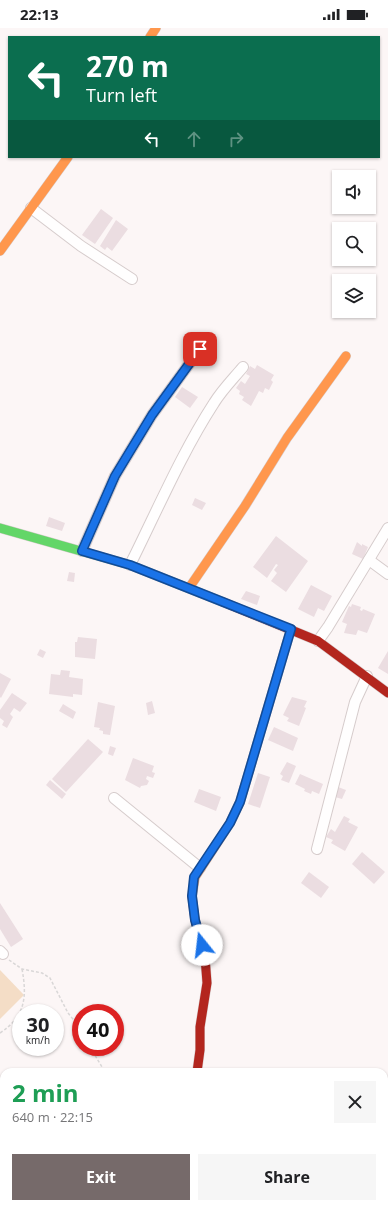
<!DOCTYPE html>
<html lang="en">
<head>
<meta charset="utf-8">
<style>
	body { margin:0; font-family:"Open Sans",sans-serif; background:#f6f6f6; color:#202124; height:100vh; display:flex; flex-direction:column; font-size:15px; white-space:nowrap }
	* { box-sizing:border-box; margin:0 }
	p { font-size:13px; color:#757577 }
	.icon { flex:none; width:22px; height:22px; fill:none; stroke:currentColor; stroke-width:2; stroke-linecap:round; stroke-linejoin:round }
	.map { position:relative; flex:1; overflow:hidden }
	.panel { position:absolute; left:0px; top:1040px; width:388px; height:140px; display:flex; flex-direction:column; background:#fff; border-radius:12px 12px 0 0; box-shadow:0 1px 3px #0004 }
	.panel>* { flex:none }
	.hud { position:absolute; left:8px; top:8px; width:372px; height:122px; border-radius:0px; box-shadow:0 1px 3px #0004; background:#0b6e4f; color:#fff; overflow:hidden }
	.controls { position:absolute; left:332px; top:142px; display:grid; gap:8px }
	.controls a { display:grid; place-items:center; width:44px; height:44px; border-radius:0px; background:#fff; box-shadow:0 1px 3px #0004; font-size:20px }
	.speed { position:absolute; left:12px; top:976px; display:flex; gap:8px; font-size:20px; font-weight:700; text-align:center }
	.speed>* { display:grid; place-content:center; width:52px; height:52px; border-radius:50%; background:#fff; box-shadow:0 1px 3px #0004; line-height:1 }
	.speed small { font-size:10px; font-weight:400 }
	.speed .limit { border:6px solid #d22; background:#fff; color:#111 }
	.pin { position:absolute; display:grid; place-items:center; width:34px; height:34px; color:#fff; margin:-17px; border-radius:8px; box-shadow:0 2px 6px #0006 }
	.me { position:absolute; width:44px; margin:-22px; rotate:344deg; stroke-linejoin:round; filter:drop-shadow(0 0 3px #0008) }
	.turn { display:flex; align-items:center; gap:14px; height:84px; padding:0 12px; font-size:18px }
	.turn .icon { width:52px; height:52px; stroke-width:2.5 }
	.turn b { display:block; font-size:28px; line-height:34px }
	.lanes { display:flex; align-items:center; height:38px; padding:0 12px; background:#0003; justify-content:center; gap:20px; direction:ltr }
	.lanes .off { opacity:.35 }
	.round { display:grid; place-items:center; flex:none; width:42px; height:42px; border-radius:0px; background:#f6f6f6 }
	.head { display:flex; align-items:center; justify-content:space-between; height:68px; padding:0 12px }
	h1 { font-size:24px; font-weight:700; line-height:30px; color:#1e9e55 }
	.action { display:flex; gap:8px; margin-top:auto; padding:8px 12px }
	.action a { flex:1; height:46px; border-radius:0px; background:#766a6a; color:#fff; font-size:16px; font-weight:700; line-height:46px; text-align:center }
	.action a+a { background:#f6f6f6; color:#202124 }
	.status { display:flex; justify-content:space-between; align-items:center; height:28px; padding:0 20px; background:#fff; direction:ltr }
	.status svg { height:11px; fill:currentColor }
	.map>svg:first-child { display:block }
</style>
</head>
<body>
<div class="status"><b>22:13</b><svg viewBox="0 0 49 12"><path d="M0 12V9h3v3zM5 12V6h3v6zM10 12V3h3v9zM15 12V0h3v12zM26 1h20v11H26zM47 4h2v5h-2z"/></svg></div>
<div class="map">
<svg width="388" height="1180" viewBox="0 0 388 1180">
	<rect width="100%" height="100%" fill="#fcf6f6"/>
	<polygon fill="#f4ddc6" points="0,942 24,967 0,991"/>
	<g fill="#ebdde1">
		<polygon points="101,181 113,190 95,216 82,207"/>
		<polygon points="116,192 128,201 112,223 107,219 105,222 100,218"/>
		<polygon points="257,337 274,347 271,352 273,354 269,362 265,360 263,365 259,363 251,378 242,372 244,369 239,366 240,363 236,360 241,353 245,356 250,348 246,346 250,338 255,341"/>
		<polygon points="182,359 198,369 190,380 175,369"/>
		<polygon points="195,470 206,475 202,482 192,477"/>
		<polygon points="49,489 65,495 62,503 46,498"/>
		<polygon points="276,508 308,533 286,564 271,553 277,545 274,542 278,537 276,536 267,550 253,539"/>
		<polygon points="357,514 362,518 362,516 368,519 363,531 352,526"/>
		<polygon points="69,544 75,545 74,554 67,553"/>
		<polygon points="311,557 332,568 324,583 318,580 314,589 298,581"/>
		<polygon points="246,563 260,568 257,577 241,571"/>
		<polygon points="352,576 361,579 360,582 362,583 363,581 375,586 367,605 358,602 356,607 344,605 347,596 342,594 349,578 351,579"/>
		<polygon points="78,609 97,611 95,631 75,629 75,614 77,614"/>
		<polygon points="40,621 46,624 43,630 37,627"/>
		<polygon points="388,623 388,646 378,640"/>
		<polygon points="61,642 70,643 69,649 83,651 82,667 73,666 73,669 49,666 51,646 60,647"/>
		<polygon points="0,645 11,651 1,670 0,669"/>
		<polygon points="12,665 27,675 20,684 14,680 10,686 13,689 7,700 2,697 4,693 0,690 0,682"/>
		<polygon points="292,669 307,673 304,679 306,680 299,698 287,693 289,690 283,687"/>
		<polygon points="152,673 155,685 148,687 146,675"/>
		<polygon points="98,674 115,678 110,707 103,706 103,703 99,702 100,700 94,699"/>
		<polygon points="63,676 76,684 73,691 59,683"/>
		<polygon points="274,699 298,710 293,723 268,712"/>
		<polygon points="88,711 103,724 66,764 52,751"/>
		<polygon points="110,718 116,720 113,728 108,726"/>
		<polygon points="133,730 154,738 152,744 155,745 153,750 147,748 146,751 149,753 147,757 141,758 140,760 125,752"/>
		<polygon points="287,734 296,738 289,755 281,752 283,748 280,746"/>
		<polygon points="258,745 270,749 260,780 248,776"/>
		<polygon points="300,746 323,756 319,766 312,763 311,766 304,763 305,761 295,756"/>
		<polygon points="50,752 66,766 62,771 46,757"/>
		<polygon points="338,759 346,762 342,771 335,769"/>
		<polygon points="199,761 221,769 216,783 194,774"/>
		<polygon points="344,788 350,791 348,794 358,799 345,823 331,815 333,812 326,809 331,801 335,804"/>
		<polygon points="362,824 385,844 374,856 352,836"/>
		<polygon points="309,844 329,859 321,870 301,855"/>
		<polygon points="0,875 23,911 11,919 0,901"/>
	</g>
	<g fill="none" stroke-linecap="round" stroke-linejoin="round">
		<defs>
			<g id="street">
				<polyline points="31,180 81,218 132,251"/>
				<polyline points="82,523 115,448 152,387 200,321"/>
				<polyline points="369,532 388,546"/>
				<path d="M130,537C157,483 181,426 214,375C222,362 233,351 243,339"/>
				<polyline points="318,613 328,599 388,500"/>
				<polyline points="114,770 200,840"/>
				<polyline points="317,821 355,674 367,648"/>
				<polyline points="0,923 3,926"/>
				<polyline points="209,1176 211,1180"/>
			</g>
			<polyline id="fast" points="0,500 130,537 223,574"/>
			<g id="slow">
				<polyline points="150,9 156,0"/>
				<polyline points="0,223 68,129"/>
				<polyline points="189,560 245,478 287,410 346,328"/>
				<polyline points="192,868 195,849 230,795 240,774 291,601"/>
			</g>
			<g id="jam">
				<polyline points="223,574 318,613 388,665"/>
				<polyline points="192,868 195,892 205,929 207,955 200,999 200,1022 197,1044"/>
			</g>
		</defs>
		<use href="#street" stroke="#d6cccc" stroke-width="12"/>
		<use href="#fast" stroke="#d6cccc" stroke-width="10"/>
		<use href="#slow" stroke="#d6cccc" stroke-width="10"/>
		<use href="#jam" stroke="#d6cccc" stroke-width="10"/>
		<g stroke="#d9d7d7" stroke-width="1.5" stroke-dasharray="3 2" stroke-linecap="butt">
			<polyline points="9,932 22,941 42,945 50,950 68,985 81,1001"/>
			<path d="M0,1005C26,988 27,968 22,941"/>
			<polyline points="90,1019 105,1044"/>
			<polyline points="134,1176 135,1180"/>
		</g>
		<use href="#street" stroke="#fffefe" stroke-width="10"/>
		<use href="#fast" stroke="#63d668" stroke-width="9"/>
		<use href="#slow" stroke="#ff974d" stroke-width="9"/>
		<use href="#jam" stroke="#b3261e" stroke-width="9"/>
	</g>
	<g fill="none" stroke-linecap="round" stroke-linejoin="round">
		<defs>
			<polyline id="route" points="200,321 152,387 115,448 82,523 130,537 291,601 240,774 230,795 194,849 192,868 195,892 202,917"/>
		</defs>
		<use href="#route" stroke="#114b97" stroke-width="10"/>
		<use href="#route" stroke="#1a73e8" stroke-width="7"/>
	</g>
</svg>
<div class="controls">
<a><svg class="icon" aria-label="sound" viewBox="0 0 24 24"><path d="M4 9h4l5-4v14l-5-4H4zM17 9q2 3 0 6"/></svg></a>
<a><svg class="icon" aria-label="search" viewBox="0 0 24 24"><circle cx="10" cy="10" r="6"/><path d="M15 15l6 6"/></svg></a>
<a><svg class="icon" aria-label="layers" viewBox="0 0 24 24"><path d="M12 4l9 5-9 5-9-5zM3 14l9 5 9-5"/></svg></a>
</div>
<div class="speed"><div>30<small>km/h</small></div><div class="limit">40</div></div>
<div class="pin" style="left:200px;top:321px;background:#d93025"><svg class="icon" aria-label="arrive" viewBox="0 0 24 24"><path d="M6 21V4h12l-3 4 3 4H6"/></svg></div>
<svg class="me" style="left:202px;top:917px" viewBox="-20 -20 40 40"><circle r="19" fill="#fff"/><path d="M0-13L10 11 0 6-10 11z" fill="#1a73e8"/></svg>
<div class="hud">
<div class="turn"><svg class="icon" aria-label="left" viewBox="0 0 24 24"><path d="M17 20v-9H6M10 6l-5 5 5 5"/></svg><div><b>270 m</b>Turn left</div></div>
<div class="lanes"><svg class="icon" aria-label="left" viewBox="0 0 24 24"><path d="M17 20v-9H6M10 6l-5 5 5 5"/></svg><svg class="icon off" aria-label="ahead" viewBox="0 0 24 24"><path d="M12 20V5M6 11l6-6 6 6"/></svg><svg class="icon off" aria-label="right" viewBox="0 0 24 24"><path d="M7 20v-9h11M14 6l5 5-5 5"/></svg></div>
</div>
<section class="panel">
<div class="head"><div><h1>2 min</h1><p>640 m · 22:15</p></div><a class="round"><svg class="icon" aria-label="close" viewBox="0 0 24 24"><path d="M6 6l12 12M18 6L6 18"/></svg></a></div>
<div class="action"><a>Exit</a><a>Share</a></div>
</section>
</div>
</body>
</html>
